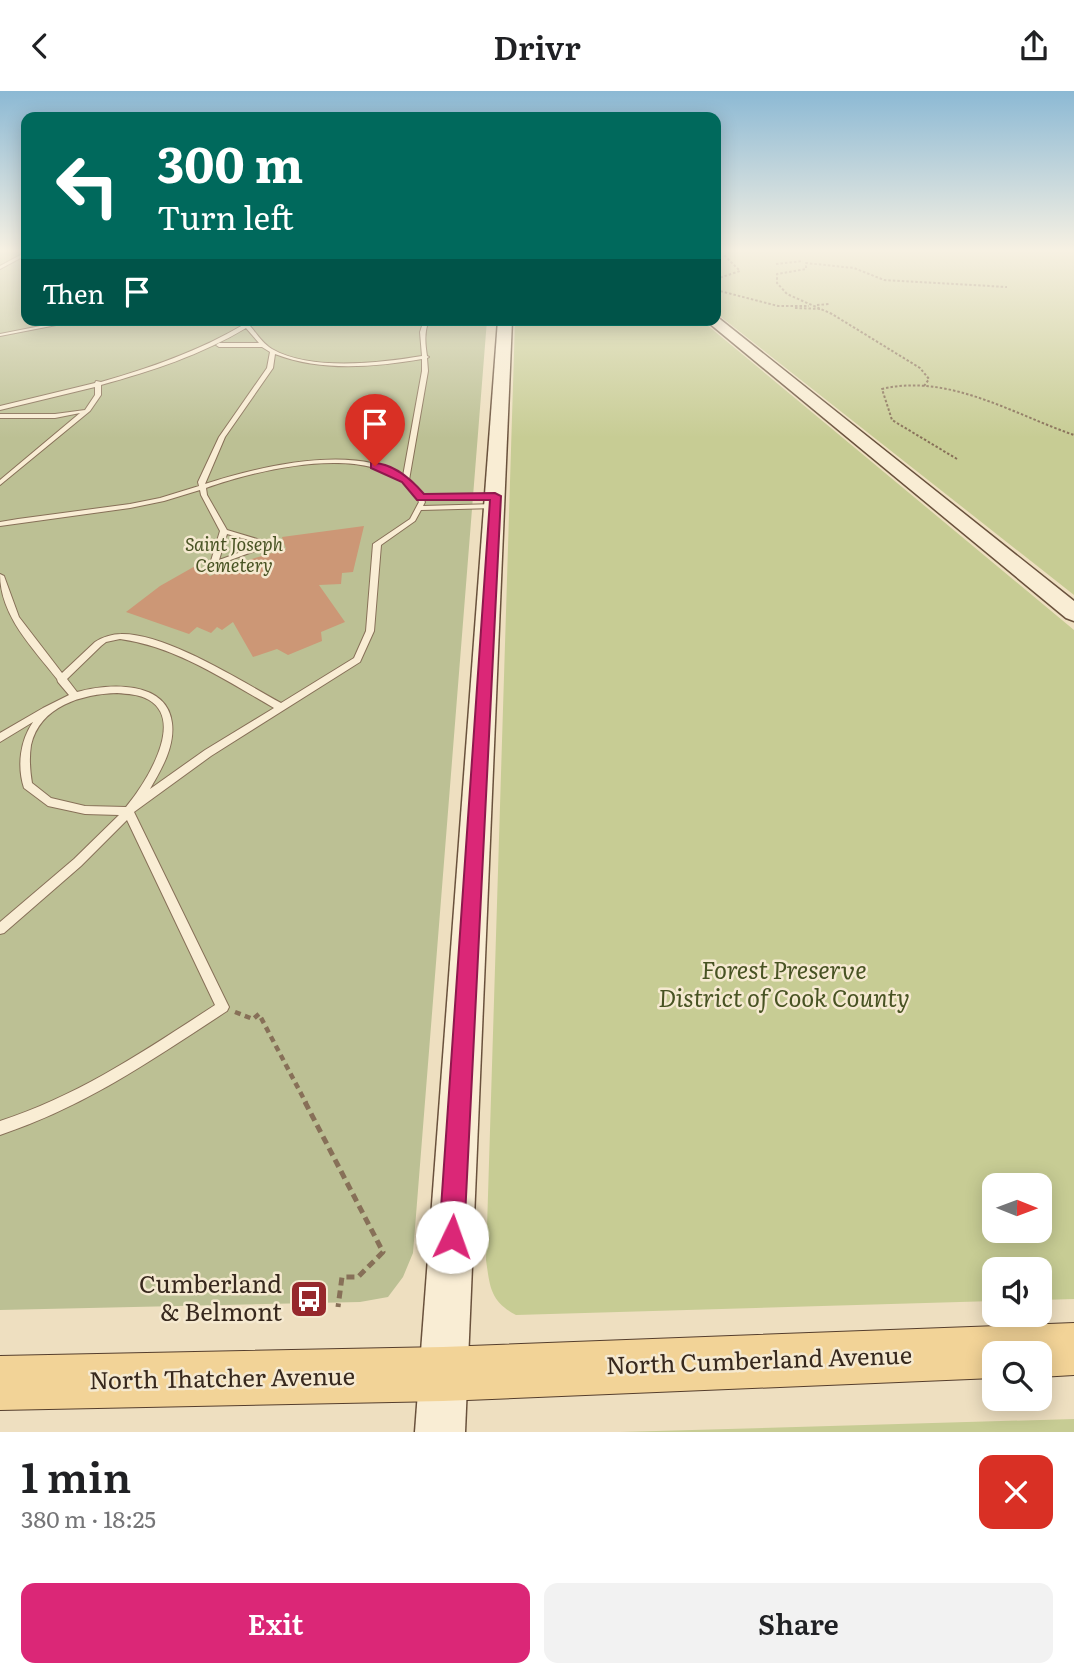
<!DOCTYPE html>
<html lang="en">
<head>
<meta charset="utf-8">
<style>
	body { margin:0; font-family:Literata,serif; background:#f2f2f2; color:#202124; height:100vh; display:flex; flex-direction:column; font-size:26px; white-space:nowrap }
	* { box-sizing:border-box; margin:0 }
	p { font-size:23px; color:#757577 }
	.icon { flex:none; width:38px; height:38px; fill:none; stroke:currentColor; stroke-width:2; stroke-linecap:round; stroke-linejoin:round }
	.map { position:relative; height:1341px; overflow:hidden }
	.details { display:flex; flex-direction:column; background:#fff; flex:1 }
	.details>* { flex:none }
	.banner { position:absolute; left:21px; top:21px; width:700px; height:214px; border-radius:14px; box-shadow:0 4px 18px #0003; background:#00695c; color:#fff; overflow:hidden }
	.needle { width:46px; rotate:91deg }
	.controls { position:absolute; left:982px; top:1082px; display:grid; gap:14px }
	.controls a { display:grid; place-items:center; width:70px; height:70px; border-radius:14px; background:#fff; box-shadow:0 4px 18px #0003; font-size:35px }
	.pin { position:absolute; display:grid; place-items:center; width:60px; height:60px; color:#fff; margin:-72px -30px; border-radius:50% 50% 50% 0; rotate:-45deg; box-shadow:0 0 7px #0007 }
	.pin .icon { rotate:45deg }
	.me { position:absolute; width:77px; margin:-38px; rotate:3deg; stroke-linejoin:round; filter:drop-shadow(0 0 5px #0008) }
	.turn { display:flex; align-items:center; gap:24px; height:147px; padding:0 21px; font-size:32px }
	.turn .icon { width:91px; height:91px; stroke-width:2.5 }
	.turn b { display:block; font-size:49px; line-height:60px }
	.then { display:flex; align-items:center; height:66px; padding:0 21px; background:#0003; gap:14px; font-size:26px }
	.round { display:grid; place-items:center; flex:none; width:74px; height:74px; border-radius:14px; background:#f2f2f2 }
	.head { display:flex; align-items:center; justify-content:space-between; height:119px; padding:0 21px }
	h1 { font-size:42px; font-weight:600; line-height:52px }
	.action { display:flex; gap:14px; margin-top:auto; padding:14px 21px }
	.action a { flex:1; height:80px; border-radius:14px; background:#db2777; color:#fff; font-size:28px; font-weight:600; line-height:80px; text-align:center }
	.action a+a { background:#f2f2f2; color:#202124 }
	header { display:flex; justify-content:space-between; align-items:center; height:91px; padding:0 21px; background:#fff; font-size:32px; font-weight:600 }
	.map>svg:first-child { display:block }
</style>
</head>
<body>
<header><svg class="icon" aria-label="back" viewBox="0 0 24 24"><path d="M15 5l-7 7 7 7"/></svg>Drivr<svg class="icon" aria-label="share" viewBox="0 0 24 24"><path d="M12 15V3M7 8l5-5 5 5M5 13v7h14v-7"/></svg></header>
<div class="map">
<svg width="1074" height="1341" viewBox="0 0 1074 1341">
	<rect width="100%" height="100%" fill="#eedfc0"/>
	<g fill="#c7cc94" fill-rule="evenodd">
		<polygon points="716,160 1074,160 1074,504 716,222"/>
		<path d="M515,229H701L1074,539V1208L1040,1209V1178H994V1210L516,1224C490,1210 490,1196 486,1169ZM994,1094H1040V1139H994Z"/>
		<polygon points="1074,1328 1074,1341 620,1341"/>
	</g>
	<polygon fill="#bcc094" points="0,160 26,160 26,229 487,229 413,1162 403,1186 388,1206 360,1211 0,1219"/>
	<polygon fill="#cc9776" points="364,435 353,481 342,482 341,493 319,494 345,531 321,541 322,550 288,564 277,558 253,566 233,531 222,539 217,536 211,542 197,536 189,543 126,521 160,495 197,474 210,485 245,470 286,458 282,446"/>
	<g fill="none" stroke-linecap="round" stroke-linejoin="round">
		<defs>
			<g id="lane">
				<polygon points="26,161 26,164 0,178 0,175"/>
				<polygon points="71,229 82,229 0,245 0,243"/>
				<path d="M185,229L248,232L252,229H258L250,235C257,243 263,253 272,258C310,280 380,272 422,265L420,241L424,229H429C424,241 425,252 427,265L429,266L427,267L428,280L409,389L413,392L421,404L495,403L498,405L495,407L423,408L425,411L423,415L495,413L498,415L495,417L421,419L415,430L381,454L374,540L360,571L211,665L134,721L227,912L229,916L227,920C152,969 86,1015 0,1044V1030C80,1004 146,959 215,914L127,729L81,775L4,842L0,843V831L74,768L119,724L85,723L48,715L24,697C17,675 20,650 33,631L0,651V642L43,617L69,604L58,591L57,588C33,557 0,525 0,483L4,485L19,526L62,582L95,551C102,546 113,543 121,543C166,542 241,590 281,612L354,567L366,540L373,453L410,428L419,411C415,405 411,398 406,393C360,353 258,379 206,397L207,404L227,439L274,453L214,475L210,473L220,440L201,404L200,399L164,410L130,417L0,435V431L18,428L130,413L160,407L199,395L198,391L219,346L267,277L270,261L262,256H219L216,254L219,252H259L246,237C201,264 152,280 101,294V304L90,320L0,394V389L80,322L55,327H0V323H55L85,319L95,304V296L0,319V315L95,292L96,290L101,291C150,277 199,260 243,234ZM275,263C321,281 375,276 422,268V280L403,385C355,352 257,376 205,393L225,346L273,277ZM227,443L263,453L219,469ZM120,548C177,556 225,589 274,617L205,659L150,698C161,679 175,656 172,632C167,589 108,592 77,601L67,588L101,555L106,551ZM117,602C128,603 139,603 149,609C186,631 144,694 126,716L85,715L51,707L32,692C30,680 29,667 31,654C40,615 82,603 117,602Z"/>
			</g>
			<g id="secondary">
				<polygon points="716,225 1074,510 1074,530 1066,527 709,232 707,229 716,229"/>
				<polygon points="498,229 512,229 465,1341 415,1341"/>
			</g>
			<polygon id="primary" points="1074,1232 1074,1284 1040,1286 1040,1262 994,1262 994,1287 443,1310 0,1319 0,1265 443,1256"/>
		</defs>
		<use href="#lane" stroke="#877058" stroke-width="2"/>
		<use href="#secondary" stroke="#69513c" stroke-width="3"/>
		<use href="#primary" stroke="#553e2d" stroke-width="2"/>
		<g stroke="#877058" stroke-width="2" stroke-dasharray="2.5 2" stroke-linecap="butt">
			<polyline points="776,173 803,170"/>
			<polyline points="716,188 740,180 723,163"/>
			<polyline points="716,199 778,215 809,215"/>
			<polyline points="817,214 829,213"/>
			<polyline points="795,217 822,218"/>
			<polyline points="924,295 929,288 920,277 832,223 787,203 777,192 777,183 806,178 806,172 854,177 884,189 1007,196"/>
			<path d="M957,368L892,329L882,298C948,282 1013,323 1074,344"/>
		</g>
		<polyline stroke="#877058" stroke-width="4.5" stroke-dasharray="6 4.5" stroke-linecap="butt" points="235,921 253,928 259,923 306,1012"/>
		<polyline stroke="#877058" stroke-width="5" stroke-dasharray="8 5" stroke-linecap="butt" points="305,1011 383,1161 358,1186 342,1186 338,1216"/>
		<use href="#lane" fill="#f9edd4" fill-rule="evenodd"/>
		<use href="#secondary" fill="#f9edd4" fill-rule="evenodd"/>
		<use href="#primary" fill="#f2d397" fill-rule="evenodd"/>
	</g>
	<linearGradient id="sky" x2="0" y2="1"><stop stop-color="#8cb9d4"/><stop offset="0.46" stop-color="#f7f1e3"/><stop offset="1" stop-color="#f7f1e3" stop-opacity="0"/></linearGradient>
	<rect width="1074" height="347" fill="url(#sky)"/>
	<path fill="#db2777" stroke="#8e194d" stroke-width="2" d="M371,372C392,371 412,389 424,403L495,402L501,405L464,1146L460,1155L452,1159L443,1155L439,1146L490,409H417L402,391L371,377Z"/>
	<defs>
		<symbol id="bus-square" viewBox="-11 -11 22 22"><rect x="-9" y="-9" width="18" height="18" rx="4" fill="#96282c" stroke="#f5e9d0"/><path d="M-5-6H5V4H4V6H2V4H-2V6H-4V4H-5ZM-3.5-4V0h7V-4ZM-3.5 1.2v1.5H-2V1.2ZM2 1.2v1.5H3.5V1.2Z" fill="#fff"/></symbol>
	</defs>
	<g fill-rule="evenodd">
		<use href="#bus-square" x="287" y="1186" width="44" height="44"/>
	</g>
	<g text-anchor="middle" stroke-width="5" stroke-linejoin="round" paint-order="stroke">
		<g font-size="18" font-style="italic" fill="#485323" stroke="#f5e9d0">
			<text x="234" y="460">Saint Joseph<tspan x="234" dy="21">Cemetery</tspan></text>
		</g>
		<g font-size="24" font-style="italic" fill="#485323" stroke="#f5e9d0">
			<text x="784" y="888">Forest Preserve<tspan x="784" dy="28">District of Cook County</tspan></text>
		</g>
		<g font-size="24" fill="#37281d" stroke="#f5e9d0" text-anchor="end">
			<text x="282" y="1202">Cumberland<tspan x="282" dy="28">&amp; Belmont</tspan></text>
		</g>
		<g font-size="24" fill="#37281d" stroke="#f5e9d0">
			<text transform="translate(759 1270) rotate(-2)" y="8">North Cumberland Avenue</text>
			<text transform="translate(222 1288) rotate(-1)" y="8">North Thatcher Avenue</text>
		</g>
	</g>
</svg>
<div class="controls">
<a><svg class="needle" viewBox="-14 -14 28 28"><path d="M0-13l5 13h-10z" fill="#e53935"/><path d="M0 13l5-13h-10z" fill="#757577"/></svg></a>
<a><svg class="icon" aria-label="sound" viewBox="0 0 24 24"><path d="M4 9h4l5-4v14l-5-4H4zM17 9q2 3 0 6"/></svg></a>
<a><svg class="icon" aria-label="search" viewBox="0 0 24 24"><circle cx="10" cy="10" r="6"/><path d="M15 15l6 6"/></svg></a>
</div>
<div class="pin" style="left:375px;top:375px;background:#d93025"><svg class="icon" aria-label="arrive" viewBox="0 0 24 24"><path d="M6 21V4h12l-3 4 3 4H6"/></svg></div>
<svg class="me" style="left:452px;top:1146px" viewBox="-20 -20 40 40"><circle r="19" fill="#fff"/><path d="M0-13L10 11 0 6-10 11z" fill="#db2777"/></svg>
<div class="banner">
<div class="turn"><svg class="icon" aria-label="left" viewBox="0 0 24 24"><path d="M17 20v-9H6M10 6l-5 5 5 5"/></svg><div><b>300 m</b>Turn left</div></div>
<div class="then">Then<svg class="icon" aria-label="arrive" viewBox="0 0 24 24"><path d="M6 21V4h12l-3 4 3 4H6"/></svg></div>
</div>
</div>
<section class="details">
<div class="head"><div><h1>1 min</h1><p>380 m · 18:25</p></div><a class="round" style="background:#d93025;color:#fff"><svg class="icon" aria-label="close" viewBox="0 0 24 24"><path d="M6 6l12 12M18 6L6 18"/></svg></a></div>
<div class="action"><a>Exit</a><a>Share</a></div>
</section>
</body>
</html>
